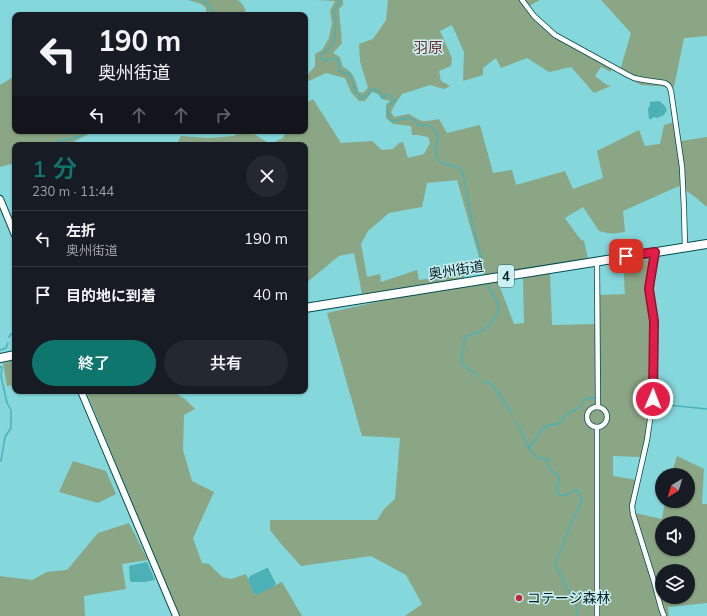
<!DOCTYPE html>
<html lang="ja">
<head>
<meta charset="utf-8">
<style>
	body { margin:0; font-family:Mulish,"Noto Sans JP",sans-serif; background:#242831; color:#f1f3f6; height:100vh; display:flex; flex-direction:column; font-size:15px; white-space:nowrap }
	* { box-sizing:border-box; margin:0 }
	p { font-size:13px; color:#9ea1a6 }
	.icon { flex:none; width:22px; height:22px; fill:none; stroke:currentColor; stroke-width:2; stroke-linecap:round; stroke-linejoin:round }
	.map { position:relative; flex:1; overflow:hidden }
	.details { position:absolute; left:12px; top:142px; width:296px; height:252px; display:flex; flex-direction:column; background:#171b24; border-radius:8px; box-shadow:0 1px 3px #0004 }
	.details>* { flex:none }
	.banner { position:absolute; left:12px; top:12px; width:296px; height:122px; border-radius:8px; box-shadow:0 1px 3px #0004; background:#171b24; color:#f1f3f6; overflow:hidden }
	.needle { width:26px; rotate:218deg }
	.buttons { position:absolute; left:655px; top:468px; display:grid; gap:8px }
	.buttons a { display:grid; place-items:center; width:40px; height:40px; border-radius:50%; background:#171b24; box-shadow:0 1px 3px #0004; font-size:20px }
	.pin { position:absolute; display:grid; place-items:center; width:34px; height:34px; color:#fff; margin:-17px; border-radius:8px; box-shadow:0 2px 6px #0006 }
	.me { position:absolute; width:44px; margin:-22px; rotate:1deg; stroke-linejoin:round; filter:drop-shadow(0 0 3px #0008) }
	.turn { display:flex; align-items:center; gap:14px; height:84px; padding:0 20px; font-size:18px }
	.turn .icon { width:52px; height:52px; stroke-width:2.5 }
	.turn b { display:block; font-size:28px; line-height:34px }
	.lanes { display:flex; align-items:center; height:38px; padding:0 20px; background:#0003; justify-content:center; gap:20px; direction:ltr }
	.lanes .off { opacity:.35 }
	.round { display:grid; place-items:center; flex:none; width:42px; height:42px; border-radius:21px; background:#242831 }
	.head { display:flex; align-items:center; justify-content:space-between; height:68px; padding:0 20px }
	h1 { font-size:24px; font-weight:600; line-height:30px; color:#0f766e }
	.action { display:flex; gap:8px; margin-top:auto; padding:8px 20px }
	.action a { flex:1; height:46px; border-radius:24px; background:#0f766e; color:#fff; font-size:16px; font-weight:600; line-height:46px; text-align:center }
	.action a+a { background:#242831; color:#f1f3f6 }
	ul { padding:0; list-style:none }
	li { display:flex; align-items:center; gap:12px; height:56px; padding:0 20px; border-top:1px solid #363941 }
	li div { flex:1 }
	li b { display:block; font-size:15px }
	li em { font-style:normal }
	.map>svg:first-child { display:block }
</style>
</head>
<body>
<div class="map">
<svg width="707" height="616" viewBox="0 0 707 616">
	<rect width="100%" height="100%" fill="#84d7db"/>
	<g fill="#8ba684" fill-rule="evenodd">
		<path d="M188,0H238C243,4 246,9 246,15H206V8L201,4Z"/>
		<path d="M316,0H343V5L339,9L342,43L333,53L340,57L343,67C355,73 355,80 359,92L363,93L368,88L360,61L359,44L373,39L386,20L388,0H540L529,6L533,17L555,36L611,68V72L601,67L595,76L607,85L611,86L594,93L571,67L549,72L527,58L501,68L496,58L483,68V75L463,81L464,52L452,25L440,31L452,58L451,66L439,71L441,81L450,86L444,89L430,85L402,94L394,106L391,112L394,117L409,114C423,123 423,122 439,119L447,133L480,125L493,173L512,170L516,185L565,171L573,189L603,178L597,151L639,130L645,146L660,144L664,125L678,121L681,141L707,137V207L694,196L679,186L623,211L625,232C614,234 610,234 599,231L583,207L565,218L580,239L584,241L588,259L484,275L457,180L427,183L422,207L389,213L368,231L361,244L367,277L380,274L381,282L417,270L419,280L464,273V279L362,294L354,253L339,256L305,284V145H176L181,136L209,138L234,136L239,131H249L270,144L283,138L286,131H305V104L313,99L341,143L372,141L382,150L393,149L399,143L403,142L408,158L424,154L430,143L428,137L418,135H412L411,126L393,124L386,118V105L390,101L382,99L378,94L372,92L365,101H359L351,92L345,78L326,73L309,81L306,77L315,66V54L322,50L329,38L332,23L330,11L335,1Z"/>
		<polygon points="601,0 707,0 707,36 684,38 674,87 641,85 619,74 631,33"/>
		<polygon points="15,76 15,131 95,131 67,145 15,145 15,163 0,167 0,85"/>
		<path d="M651,259L658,354L649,439L640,457L613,456V476L636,480L635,513L662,519L665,501H688V475H671L677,456L704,469L702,504H707V603L668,607L669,616H405L422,604L406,575L371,556L301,566L282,545L270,530V520H377L385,508L395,499L400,438L362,436L327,313C383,300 440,288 498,282L514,324L524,323L523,278L550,273L552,325L599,324V295L625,294L623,263ZM662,523H688V549H662ZM662,571H688V597H662Z"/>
		<polygon points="15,360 15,385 7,386 3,363"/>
		<polygon points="86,391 173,391 185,399 195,409 184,415 183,450 192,481 214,492 193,538 202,563 209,564 222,577 231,579 246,574 255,595 282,582 302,616 179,616"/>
		<polygon points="73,461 106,471 116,494 98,503 59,492"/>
		<polygon points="129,523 148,560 122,564 126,589 84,596 85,616 0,616 0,576 32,580 47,572 67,570 98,533"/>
	</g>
	<g fill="#4bb1b6">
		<polygon points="659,101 664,105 667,110 664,115 657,118 653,117 652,119 649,119 648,109 650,105 650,102"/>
		<polygon points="147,562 155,580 145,582 132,582 130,581 129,566"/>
		<polygon points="267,568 268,568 276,584 271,588 256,595 253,593 251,586 248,580 250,576"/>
	</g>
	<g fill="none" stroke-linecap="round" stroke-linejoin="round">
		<g stroke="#4bb1b6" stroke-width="1.5">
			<polyline points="201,0 208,4 215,15"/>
			<path d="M339,0L340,1L334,11L336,17L335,39L328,50L321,55L320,58C324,62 328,60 334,58L337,59L339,65V71L349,74L351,77L355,91L362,98L368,95L371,90L373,89L379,91L381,97L383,98L387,94L395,100V101C386,105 387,109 389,118L392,121L411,118C414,120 416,123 419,125C423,127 426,124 429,125C433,126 436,133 438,136C432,160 435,162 458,167L463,174L473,226L483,264"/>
			<polyline points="53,145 59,141 78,137 89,131"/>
			<polyline points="9,337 11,334 15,332"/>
			<polyline points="0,350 6,348 8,343"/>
			<polyline points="0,367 2,367 1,376 7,403 11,410 11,428 5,437 1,461 0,460"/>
			<polyline points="479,377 476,374 463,365 461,358 464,348 464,340 465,337 484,330 493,321 498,313 498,303 488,286"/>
			<polyline points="483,381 489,383 495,388 512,413"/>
			<polyline points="657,404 707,409"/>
			<polyline points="516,421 529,448"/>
			<path d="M578,616L576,605L555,564L573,519L582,502L579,492L575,490H574C568,494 564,498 558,494C556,486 560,481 559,477C557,473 551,472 549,468C548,467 549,462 549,461C545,458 543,459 539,458C534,457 531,451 529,448L542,429L549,425L558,424L567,414L580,407L584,400L590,398H595"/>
		</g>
		<defs>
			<g id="street">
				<polyline points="522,0 534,16 555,35 626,74 634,78 644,80 665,83 669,86 671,91 682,167 684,209 685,247"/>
				<polyline points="655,252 649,289 654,321 653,399 647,440 632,506 633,514 653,578 661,608 664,616"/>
				<polyline points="597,261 598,407"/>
				<circle cx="597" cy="417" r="10"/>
				<polyline points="597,616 597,427"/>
			</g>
			<g id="secondary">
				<polyline points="0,199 15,235"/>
				<polyline points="81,391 176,616"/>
			</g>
			<g id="highway">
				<polyline points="305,308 707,244"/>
				<polyline points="0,358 15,355"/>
			</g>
		</defs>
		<use href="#street" stroke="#004c4f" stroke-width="6"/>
		<use href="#secondary" stroke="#004c4f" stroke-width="8"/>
		<use href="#highway" stroke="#004c4f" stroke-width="10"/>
		<use href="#street" stroke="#fff" stroke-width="4.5"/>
		<use href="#secondary" stroke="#fff" stroke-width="6"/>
		<use href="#highway" stroke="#fff" stroke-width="8"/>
	</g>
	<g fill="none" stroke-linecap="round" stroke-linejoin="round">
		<defs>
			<polyline id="route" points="626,256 655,252 650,282 649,289 654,321 653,399"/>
		</defs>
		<use href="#route" stroke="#92132f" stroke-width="10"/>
		<use href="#route" stroke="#e11d48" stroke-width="7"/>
	</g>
	<circle fill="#bb2a3c" stroke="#c9f0f2" stroke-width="1.5" cx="519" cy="598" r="4"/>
	<g text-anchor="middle" stroke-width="3" stroke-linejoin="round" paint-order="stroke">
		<rect fill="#c9f0f2" stroke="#3d5a5c" stroke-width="1" x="498" y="265" width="16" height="22" rx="3"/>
		<g font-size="13" font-weight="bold" fill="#011a1c">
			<text x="506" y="281">4</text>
		</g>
		<g font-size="14" fill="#011a1c" stroke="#c9f0f2">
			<text transform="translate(456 270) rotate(-9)" y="5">奥州街道</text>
		</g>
		<g font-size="14" fill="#011a1c" stroke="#c9f0f2" text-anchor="start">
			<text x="527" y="603">コテージ森林</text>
		</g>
		<g font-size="15" fill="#732d30" stroke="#c9f0f2">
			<text x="428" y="53">羽原</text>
		</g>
	</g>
</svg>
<div class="buttons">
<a><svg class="needle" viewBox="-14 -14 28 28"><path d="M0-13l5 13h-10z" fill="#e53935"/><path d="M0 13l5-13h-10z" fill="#9ea1a6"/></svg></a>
<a><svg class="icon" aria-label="sound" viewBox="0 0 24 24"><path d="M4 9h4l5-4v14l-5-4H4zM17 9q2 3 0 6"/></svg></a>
<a><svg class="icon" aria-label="layers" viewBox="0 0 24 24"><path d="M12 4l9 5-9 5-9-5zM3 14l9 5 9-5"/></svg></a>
</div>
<div class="pin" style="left:626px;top:256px;background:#d93025"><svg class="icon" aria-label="arrive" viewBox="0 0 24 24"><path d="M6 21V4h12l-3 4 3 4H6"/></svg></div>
<svg class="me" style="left:653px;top:399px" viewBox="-20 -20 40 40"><circle r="17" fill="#e11d48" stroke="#fff" stroke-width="3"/><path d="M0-11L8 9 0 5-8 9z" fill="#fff"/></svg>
<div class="banner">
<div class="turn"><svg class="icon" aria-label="left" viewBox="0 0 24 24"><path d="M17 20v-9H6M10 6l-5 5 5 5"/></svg><div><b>190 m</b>奥州街道</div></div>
<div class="lanes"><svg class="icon" aria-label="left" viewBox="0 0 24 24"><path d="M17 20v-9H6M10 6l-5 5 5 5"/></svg><svg class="icon off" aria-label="ahead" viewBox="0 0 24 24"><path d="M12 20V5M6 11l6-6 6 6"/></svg><svg class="icon off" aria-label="ahead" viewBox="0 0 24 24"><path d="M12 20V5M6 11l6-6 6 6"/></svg><svg class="icon off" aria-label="right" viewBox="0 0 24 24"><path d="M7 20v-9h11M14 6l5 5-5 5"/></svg></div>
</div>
<section class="details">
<div class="head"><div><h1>1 分</h1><p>230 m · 11:44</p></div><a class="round"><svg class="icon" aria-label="close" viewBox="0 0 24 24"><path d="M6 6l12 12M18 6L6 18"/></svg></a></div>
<ul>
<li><svg class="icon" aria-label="left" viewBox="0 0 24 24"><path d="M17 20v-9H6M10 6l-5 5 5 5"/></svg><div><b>左折</b><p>奥州街道</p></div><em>190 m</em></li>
<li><svg class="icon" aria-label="arrive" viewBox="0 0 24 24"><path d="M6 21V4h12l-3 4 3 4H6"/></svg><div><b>目的地に到着</b></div><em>40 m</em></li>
</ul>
<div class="action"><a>終了</a><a>共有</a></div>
</section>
</div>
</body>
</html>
